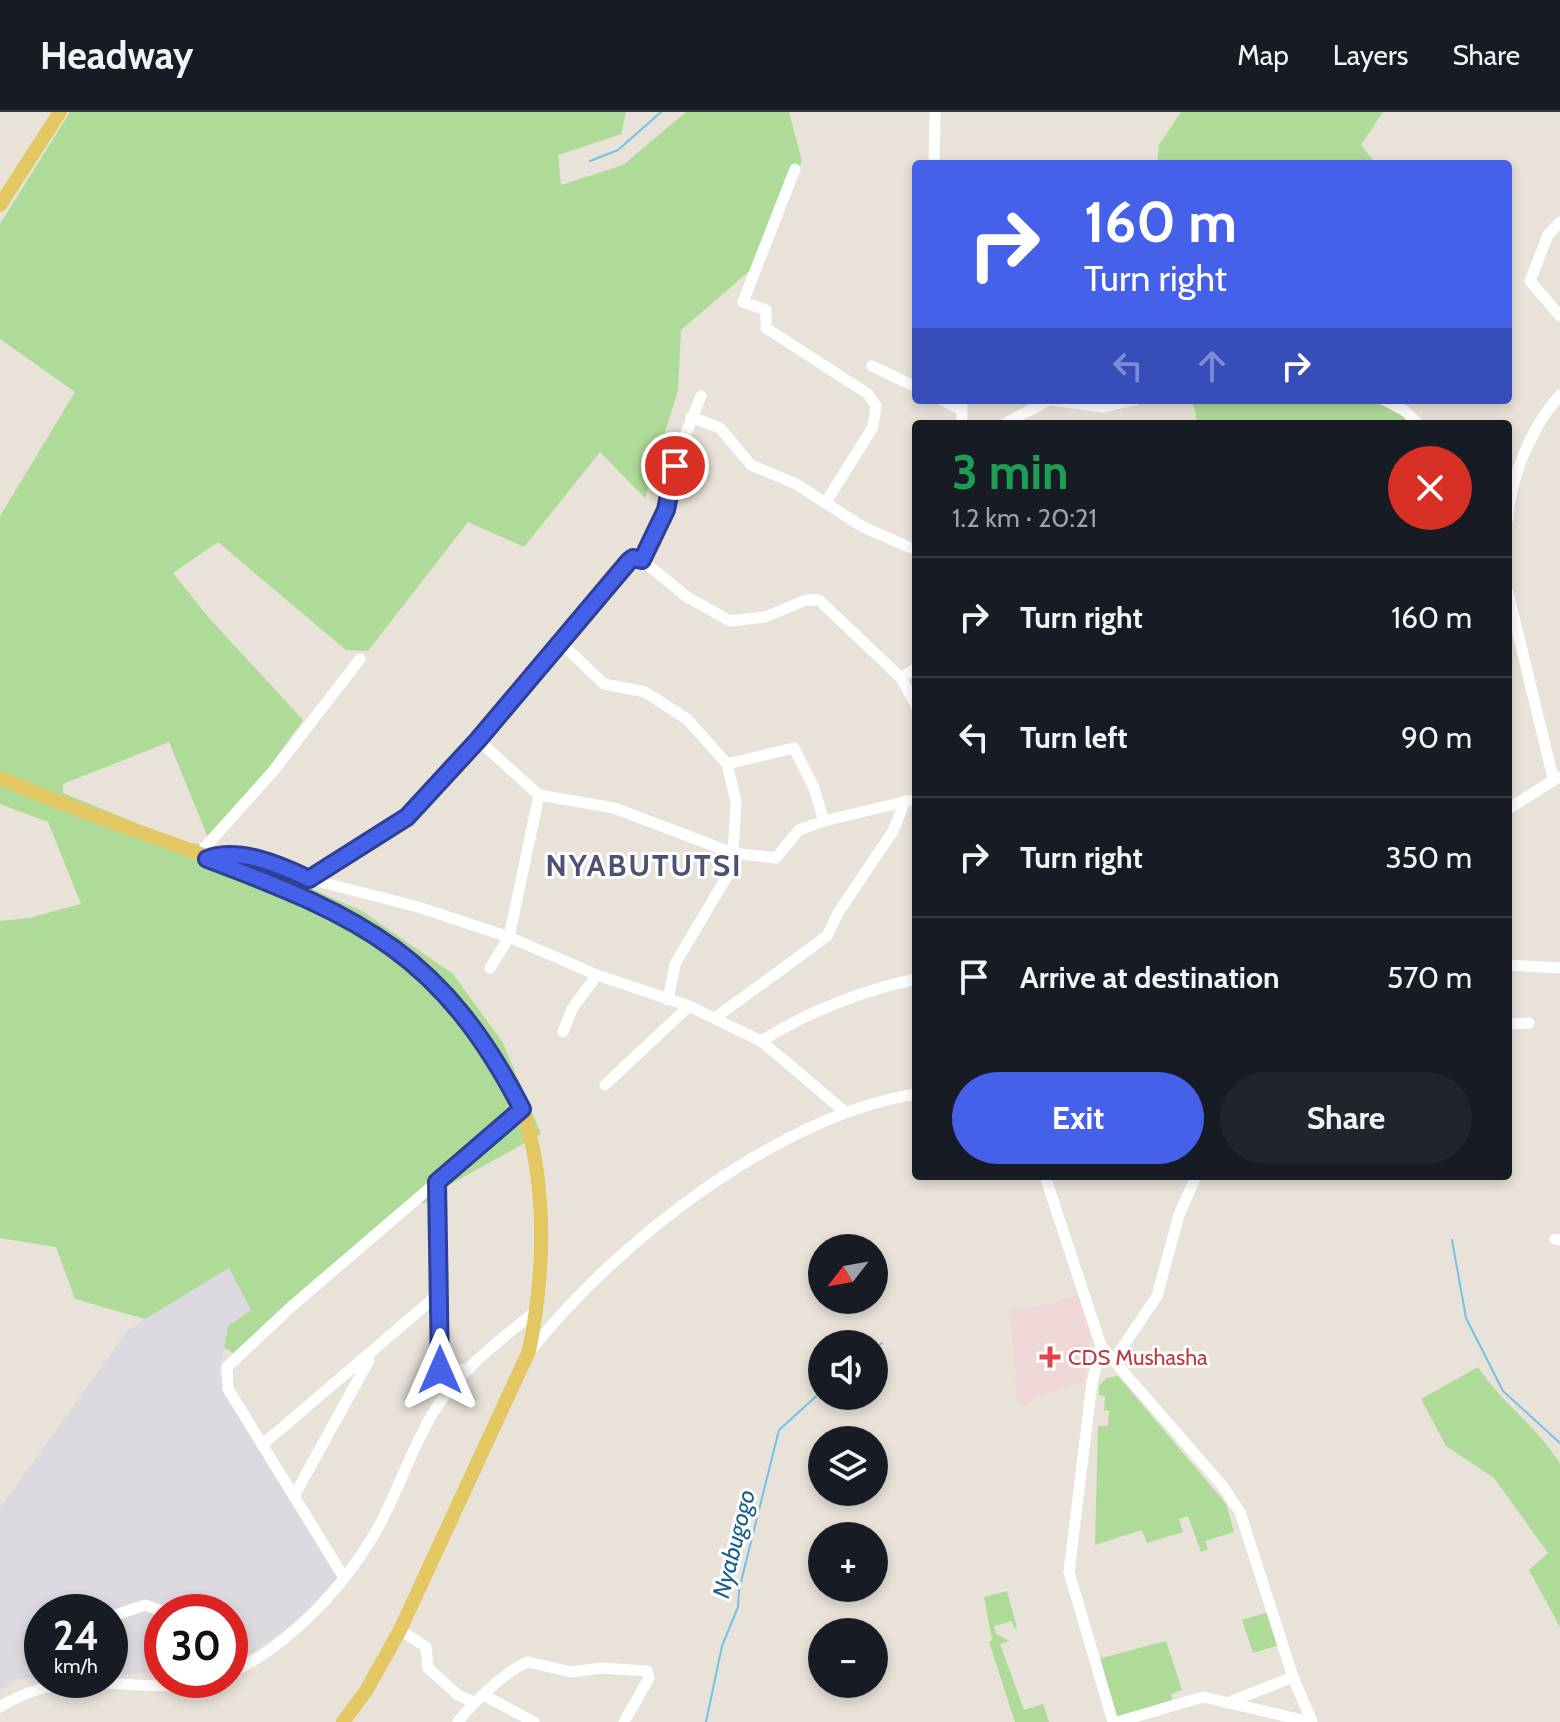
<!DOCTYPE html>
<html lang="en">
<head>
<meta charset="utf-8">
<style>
	body { margin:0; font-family:Cabin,sans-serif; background:#20242c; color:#f1f3f6; height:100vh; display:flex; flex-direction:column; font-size:30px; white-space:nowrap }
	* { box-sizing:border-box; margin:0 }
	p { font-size:26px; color:#9ea1a6 }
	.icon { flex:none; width:44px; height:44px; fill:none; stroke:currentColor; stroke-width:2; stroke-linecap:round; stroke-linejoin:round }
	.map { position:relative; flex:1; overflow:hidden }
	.drawer { position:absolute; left:912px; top:308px; width:600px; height:760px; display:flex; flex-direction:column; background:#171b24; border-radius:8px; box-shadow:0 4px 12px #0003 }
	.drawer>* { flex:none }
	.banner { position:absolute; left:912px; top:48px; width:600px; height:244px; border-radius:8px; box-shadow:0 4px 12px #0003; background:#4561e9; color:#fff; overflow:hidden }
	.needle { width:52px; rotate:239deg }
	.buttons { position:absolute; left:808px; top:1122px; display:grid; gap:16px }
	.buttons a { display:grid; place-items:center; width:80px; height:80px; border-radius:50%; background:#171b24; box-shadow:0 4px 12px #0003; font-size:40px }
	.speed { position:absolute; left:24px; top:1482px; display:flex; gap:16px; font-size:40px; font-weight:700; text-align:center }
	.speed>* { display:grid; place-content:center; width:104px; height:104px; border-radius:50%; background:#171b24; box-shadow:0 4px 12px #0003; line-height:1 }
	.speed small { font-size:20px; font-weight:400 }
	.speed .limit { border:12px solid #d22; background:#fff; color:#111 }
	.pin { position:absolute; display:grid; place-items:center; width:68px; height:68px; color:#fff; margin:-34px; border:4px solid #fff; border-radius:50%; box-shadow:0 2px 8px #0007 }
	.me { position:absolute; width:88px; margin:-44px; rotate:0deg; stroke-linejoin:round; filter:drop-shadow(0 0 6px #0008) }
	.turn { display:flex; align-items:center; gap:28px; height:168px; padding:0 40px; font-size:36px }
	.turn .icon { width:104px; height:104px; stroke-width:2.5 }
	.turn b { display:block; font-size:56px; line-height:68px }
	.lanes { display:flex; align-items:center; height:76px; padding:0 40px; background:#0003; justify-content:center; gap:40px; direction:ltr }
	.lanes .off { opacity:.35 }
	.round { display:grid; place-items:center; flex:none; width:84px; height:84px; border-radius:42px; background:#20242c }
	.head { display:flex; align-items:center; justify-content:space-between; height:136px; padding:0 40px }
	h1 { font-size:48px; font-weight:700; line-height:60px; color:#1e9e55 }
	.button { display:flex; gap:16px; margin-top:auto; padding:16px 40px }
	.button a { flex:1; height:92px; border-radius:48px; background:#4561e9; color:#fff; font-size:32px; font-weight:700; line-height:92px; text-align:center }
	.button a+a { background:#20242c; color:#f1f3f6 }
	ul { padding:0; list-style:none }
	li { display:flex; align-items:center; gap:24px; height:120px; padding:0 40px; border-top:2px solid #363941 }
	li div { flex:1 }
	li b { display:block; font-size:30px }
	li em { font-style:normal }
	header { display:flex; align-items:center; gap:48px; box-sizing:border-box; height:112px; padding:0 40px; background:#171b24; border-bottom:2px solid #363941 }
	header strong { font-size:38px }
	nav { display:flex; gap:44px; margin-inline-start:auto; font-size:28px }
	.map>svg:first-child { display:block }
</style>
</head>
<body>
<header>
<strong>Headway</strong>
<nav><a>Map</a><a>Layers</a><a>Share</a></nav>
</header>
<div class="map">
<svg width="1560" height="1610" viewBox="0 0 1560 1610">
	<rect width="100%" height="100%" fill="#e8e2d9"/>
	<polygon fill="#dcd9e1" points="229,1155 251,1198 228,1214 219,1264 339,1465 301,1506 230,1557 230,1500 162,1500 162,1561 110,1563 110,1500 42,1500 42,1566 19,1567 0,1578 0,1396 128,1218"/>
	<polygon fill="#efd6d7" points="1078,1183 1090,1222 1084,1269 1034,1286 1025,1294 1017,1289 1010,1198 1041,1194"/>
	<g fill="#afdb99" fill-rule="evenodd">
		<path d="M70,0H626L621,22L558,43L561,73L623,53L686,0H789L802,49L761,149L681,218L678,278L645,386L600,340L524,435L468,410L368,539L346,538L218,430L173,461L209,506L303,608L213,733L362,799L453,862L503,931L541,1022L440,1078L425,1091L409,1088L233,1241L224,1236L228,1214L251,1198L229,1156L145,1207L75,1187L56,1135L0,1126V809L29,806L81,792L48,710L0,692V404L75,280L0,227V112ZM169,630L211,733L185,731L63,681V672Z"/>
		<polygon points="1181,0 1383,0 1361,33 1376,52 1157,52 1159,33"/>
		<polygon points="1192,288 1376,288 1403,300 1414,312 1198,312"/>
		<path d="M1478,1255C1501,1291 1538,1315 1560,1352V1515L1529,1458L1548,1441L1494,1366L1446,1334L1421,1287Z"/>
		<polygon points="1118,1264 1226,1392 1234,1420 1205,1429 1208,1437 1201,1440 1188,1404 1179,1407 1183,1420 1147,1431 1142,1418 1095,1433 1098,1314 1108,1314 1109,1299 1104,1298 1105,1284 1099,1283 1099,1274 1106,1266"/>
		<polygon points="1007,1479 1017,1515 1014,1516 1012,1509 994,1514 996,1522 1010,1529 1000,1532 1024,1598 1043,1592 1049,1610 1015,1610 989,1530 992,1528 984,1485"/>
		<polygon points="1268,1500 1279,1533 1253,1541 1242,1508"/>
		<polygon points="1166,1529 1182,1578 1171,1582 1172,1588 1117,1606 1098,1547"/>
	</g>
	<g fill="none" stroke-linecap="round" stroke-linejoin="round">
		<g stroke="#73c3e3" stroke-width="2">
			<polyline points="590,49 618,38 661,0"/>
			<polyline points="1452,1128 1466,1206 1503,1279 1560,1331"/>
			<polyline points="874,1237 882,1231"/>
			<polyline points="706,1610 722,1534 738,1495 739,1478 779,1318 822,1279"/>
		</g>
		<g stroke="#fff" stroke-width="11">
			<polyline points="934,52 935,0"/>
			<polyline points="795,57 743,190 766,198 766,216 868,282 876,294 873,315 826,390"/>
			<polyline points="1560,110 1548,123 1530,169 1560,204"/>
			<polyline points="872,254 916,275"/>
			<polyline points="701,284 677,344 666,398 642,448 687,485 730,509 765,505 806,488 819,488 901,566 916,593"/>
			<polyline points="942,288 960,297"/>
			<polyline points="1384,288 1405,299 1418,312"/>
			<polyline points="691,305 720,316 751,353 796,372 863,415 916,438"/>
			<polyline points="962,312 962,288"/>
			<polyline points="1004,312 1049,288 1103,295 1135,288"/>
			<path d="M1508,407C1510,366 1532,314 1560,283"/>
			<polyline points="1508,480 1553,666"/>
			<polyline points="559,529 604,572 645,580 687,607 727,652 736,690 733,741 726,766 675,852 668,888"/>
			<polyline points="901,566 916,556"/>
			<polyline points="478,628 539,683 614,696 733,741 776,746 799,718 824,709"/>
			<polyline points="727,652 794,636 814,676 824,709 916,687"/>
			<polyline points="1508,697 1559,665"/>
			<polyline points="198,743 275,657 360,547"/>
			<path d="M208,746C239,735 281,753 309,767L407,705L478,628L629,449L633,446L642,448"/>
			<polyline points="309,767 418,795 509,825 597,863 689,894 761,929 844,999"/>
			<polyline points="1508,853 1560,856"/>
			<polyline points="490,856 509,825 539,683"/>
			<polyline points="715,906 827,824 838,801 893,719 905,689"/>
			<polyline points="1508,912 1529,911"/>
			<polyline points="563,920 572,897 597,863"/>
			<path d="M761,929C810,899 860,879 916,867"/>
			<polyline points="605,973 689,894"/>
			<polyline points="1045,1064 1101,1234 1221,1372 1240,1400 1293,1565 1312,1610"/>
			<polyline points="437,1070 440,1258 469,1257"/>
			<polyline points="1555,1127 1560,1128"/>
			<polyline points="1101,1234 1092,1271 1069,1460 1113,1610"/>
			<path d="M530,1239C616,1131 776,1004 916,982"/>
			<polyline points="1114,1248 1157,1184 1179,1103 1196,1064"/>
			<polyline points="262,1333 441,1180"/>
			<polyline points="294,1384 369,1248"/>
			<polyline points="343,1464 228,1277 227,1255 292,1194 522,997"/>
			<polyline points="110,1505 145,1493 165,1500"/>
			<polyline points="400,1518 426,1535 428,1556 458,1583 473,1590"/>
			<path d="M230,1561C292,1532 348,1471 380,1412C399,1376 412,1336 433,1301C457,1260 500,1228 537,1198"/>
			<polyline points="485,1584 534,1610"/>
			<polyline points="1227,1591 1293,1565"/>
			<path d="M0,1595C75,1548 135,1587 210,1568"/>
			<path d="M458,1610C470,1593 508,1557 528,1550L571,1560L601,1556L647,1559L649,1566L624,1610"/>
			<polyline points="1117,1610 1203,1585 1311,1610"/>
		</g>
		<g stroke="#e3c763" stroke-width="14">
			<polyline points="0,93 60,0"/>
			<path d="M0,666C118,718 246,749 359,812C424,848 507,938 527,1011C547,1085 544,1166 529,1239L400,1518L366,1579L343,1610"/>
		</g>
	</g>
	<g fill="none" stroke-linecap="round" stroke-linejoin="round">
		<defs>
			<path id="route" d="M440,1258L437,1070L522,997C443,844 363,805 207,747C238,735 280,753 309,767L407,705L478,628L629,449L633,446L642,448L666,398L675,354"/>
		</defs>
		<use href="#route" stroke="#2d3f97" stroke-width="20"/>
		<use href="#route" stroke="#4561e9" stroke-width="14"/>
	</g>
	<path fill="#e0444e" stroke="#fff" stroke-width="3" d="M1046 1233h8v8h8v8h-8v8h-8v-8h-8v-8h8z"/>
	<g text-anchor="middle" stroke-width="6" stroke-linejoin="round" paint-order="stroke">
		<g font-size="22" fill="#be3a42" stroke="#fff" text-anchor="start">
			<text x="1068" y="1253">CDS Mushasha</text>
		</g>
		<g font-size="24" font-style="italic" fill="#186089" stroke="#fff">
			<text transform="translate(734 1432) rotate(-76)" y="8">Nyabugogo</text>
		</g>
		<g font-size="30" font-weight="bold" letter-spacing="2" fill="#4c5273" stroke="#fff">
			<text x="644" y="764">NYABUTUTSI</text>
		</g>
	</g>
</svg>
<div class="buttons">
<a><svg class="needle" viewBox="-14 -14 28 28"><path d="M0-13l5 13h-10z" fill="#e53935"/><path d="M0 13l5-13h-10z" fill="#9ea1a6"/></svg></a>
<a><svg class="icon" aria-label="sound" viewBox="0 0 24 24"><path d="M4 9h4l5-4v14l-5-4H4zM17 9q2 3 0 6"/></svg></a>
<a><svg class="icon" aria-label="layers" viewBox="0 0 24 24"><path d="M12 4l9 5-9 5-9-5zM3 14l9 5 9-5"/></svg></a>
<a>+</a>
<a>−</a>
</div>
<div class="speed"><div>24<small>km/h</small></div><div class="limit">30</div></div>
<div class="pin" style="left:675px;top:354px;background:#d93025"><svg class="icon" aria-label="arrive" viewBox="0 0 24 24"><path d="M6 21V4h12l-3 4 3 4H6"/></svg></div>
<svg class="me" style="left:440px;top:1258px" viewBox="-20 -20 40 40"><path d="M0-17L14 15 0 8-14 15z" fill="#4561e9" stroke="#fff" stroke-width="4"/></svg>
<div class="banner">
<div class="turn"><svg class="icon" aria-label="right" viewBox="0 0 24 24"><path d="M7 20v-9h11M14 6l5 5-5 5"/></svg><div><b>160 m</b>Turn right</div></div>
<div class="lanes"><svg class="icon off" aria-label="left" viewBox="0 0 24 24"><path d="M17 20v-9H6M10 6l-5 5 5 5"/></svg><svg class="icon off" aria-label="ahead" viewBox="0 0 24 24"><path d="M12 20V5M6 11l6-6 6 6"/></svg><svg class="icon" aria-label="right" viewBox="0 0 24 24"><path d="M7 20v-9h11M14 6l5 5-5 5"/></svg></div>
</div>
<section class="drawer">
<div class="head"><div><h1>3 min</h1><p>1.2 km · 20:21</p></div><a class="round" style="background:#d93025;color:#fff"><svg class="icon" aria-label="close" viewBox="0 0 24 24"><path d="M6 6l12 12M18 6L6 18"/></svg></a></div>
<ul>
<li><svg class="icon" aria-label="right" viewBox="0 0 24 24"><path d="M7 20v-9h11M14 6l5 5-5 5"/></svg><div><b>Turn right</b></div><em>160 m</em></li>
<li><svg class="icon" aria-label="left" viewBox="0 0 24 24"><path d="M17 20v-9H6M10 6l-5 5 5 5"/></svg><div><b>Turn left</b></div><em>90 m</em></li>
<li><svg class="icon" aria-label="right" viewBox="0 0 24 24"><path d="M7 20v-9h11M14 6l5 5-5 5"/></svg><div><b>Turn right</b></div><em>350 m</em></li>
<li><svg class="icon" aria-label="arrive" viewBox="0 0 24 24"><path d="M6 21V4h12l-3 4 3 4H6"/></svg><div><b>Arrive at destination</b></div><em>570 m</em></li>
</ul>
<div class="button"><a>Exit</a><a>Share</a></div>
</section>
</div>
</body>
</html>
